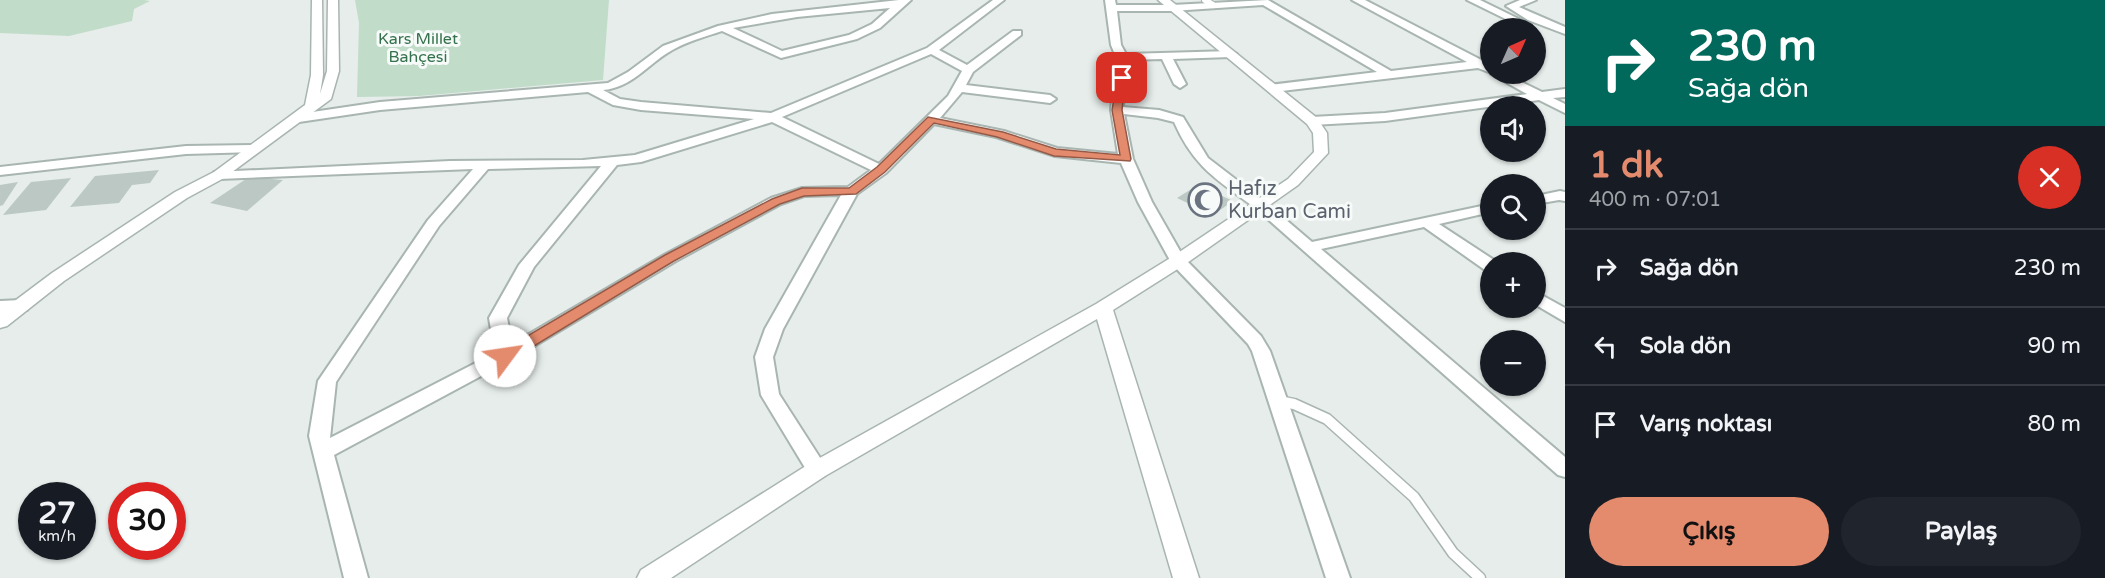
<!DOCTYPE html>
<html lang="tr">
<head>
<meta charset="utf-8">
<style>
	body { margin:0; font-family:"Varela Round",sans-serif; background:#20242c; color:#f1f3f6; height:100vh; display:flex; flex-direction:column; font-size:22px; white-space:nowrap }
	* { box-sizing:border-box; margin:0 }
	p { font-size:20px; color:#9ea1a6 }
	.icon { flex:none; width:33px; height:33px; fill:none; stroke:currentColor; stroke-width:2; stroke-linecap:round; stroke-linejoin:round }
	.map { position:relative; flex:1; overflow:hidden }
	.panel { display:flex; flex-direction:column; background:#171b24; width:540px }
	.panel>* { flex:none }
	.guide { background:#00695c; color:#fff; overflow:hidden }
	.needle { width:39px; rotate:45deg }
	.controls { position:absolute; left:1480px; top:18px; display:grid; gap:12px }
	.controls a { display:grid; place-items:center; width:66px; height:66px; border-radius:50%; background:#171b24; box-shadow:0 2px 4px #0004; font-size:30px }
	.speed { position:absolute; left:18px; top:482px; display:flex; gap:12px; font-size:30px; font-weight:700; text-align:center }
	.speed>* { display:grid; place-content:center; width:78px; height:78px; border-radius:50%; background:#171b24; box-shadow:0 2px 4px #0004; line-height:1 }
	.speed small { font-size:15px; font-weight:400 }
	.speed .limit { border:9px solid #d22; background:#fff; color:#111 }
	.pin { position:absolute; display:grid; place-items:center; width:51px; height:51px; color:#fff; margin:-26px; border-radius:12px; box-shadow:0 3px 9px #0006 }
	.me { position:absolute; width:66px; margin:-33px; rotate:59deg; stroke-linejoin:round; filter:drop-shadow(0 0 4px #0008) }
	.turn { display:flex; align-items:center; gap:21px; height:126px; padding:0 24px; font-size:27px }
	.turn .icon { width:78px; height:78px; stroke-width:2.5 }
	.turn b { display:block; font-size:42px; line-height:51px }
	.round { display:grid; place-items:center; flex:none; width:63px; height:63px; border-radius:32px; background:#20242c }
	.overview { display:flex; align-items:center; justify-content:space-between; height:102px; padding:0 24px }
	h1 { font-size:36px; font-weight:700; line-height:45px; color:#e48a6d }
	.action { display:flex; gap:12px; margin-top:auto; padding:12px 24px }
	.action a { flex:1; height:69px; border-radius:36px; background:#e48a6d; color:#111; font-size:24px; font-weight:700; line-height:69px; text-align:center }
	.action a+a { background:#20242c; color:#f1f3f6 }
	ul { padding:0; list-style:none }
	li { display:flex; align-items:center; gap:18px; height:78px; padding:0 24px; border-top:2px solid #363941 }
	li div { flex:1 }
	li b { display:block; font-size:22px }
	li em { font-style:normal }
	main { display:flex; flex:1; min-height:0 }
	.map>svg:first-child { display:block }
</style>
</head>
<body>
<main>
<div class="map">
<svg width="1565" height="578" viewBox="0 0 1565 578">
	<rect width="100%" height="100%" fill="#e6edea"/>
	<g fill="#c1dcc8">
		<polygon points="0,0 144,0 150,1 134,9 132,21 69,36 0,33"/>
		<polygon points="355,0 609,0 603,80 419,96 357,97 359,23"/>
	</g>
	<g fill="#bbc8c3">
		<polygon points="159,170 150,183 132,185 119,203 70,207 95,176"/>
		<polygon points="249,177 283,180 247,211 210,203"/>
		<polygon points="71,178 46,210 3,215 31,182"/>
		<polygon points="18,182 3,205 0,206 0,185"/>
		<polygon points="1198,185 1233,201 1213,215 1177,198"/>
	</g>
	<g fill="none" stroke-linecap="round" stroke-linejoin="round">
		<defs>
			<polyline id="service-far1" points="1205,0 1213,5"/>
			<polyline id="service" points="1279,401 1294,404 1327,419 1414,497 1453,553 1480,578"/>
			<g id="minor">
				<path d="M899,0H911L880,28L857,39L781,58L722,31C704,37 685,42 669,52C647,65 631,88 603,90L620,99L641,102L771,113L927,48L993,0H1004L939,50L967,65L1013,31H1021V35L973,72L966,85L1050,95L1056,99L1050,103L962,92L940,118L1004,131L1057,148L1118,154L1111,110L1116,57L1111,45L1105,0H1115L1116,5H1172L1268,0L1391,71L1467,62L1352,0H1365L1491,65V73L1478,68L1273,92L1267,88L1269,85L1377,72L1263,5L1172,11H1117L1121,45L1126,54L1231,51L1237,54L1231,57L1173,59L1186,84L1180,88L1174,84L1162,59L1127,60L1123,107L1159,110L1183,117L1208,158L1264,201L1312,242L1491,204V212L1439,224L1497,262H1491V271L1485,270L1424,227L1321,249L1565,457V477L1558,475L1254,207C1216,179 1194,167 1174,122L1158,118L1124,114L1133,159L1152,202L1184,258L1261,336L1270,351L1350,578H1326L1252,351L1248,344L1172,264L1138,202L1121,163L1055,156L996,137L934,124L886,173L857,194L783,329L773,357L779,394L824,464L827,470L824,476L817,478L810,476L761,395L755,357L765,329L841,195L804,196L781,204L676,261L511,360L334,455L368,578H344L309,436L318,381L428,220L473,169L219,179L212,175L214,172L450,161L583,160L635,155L754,119L641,110L613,105L588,92L380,110L299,122L293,118L299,114L380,102L608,83L628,72L663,46L718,26L772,14ZM890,8L872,24L849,35L782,51L733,28L797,17ZM931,54L962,71L948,96L879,164L782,117ZM772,122L871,170L848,187L802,188L771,198L664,255L512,344L507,318L534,267L617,165L641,162ZM601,166L519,265L489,318L495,353L330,438L336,382L439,226L488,169Z"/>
				<polygon points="1467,0 1480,0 1531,25 1522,27"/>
				<polygon points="1520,0 1536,0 1519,7 1565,27 1565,34 1528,20 1506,6"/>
				<polygon points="1491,74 1505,74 1542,92 1565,89 1565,97 1553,98 1565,104 1565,113 1539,100 1385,121 1312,125 1306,121 1312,117 1385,113 1527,94"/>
				<polygon points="252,145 257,146 259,149 257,152 186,154 0,175 0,167 186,146"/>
				<polygon points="1560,191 1565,192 1565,201 1559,200 1536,204 1536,196"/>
				<polygon points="1536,292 1565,308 1565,322 1536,305"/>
				<polygon points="21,300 27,302 29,306 27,310 0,313 0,301"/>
			</g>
			<g id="tertiary">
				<polygon points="312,0 322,0 323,75 320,94 327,71 328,0 338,0 339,71 331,99 224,178 187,198 64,281 7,326 0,328 0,312 52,273 175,192 214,172 305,105 311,75"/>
				<polygon points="1158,0 1170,0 1317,118 1327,133 1328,153 1298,185 1184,265 1113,310 1199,578 1173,578 1097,319 825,476 671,578 637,578 641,570 809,464 1096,304 1172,257 1288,179 1314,152 1313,133 1307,124"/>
			</g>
		</defs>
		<use href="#service-far1" stroke="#a9b5b1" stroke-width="8"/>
		<use href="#service" stroke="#a9b5b1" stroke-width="13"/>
		<use href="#minor" stroke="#a9b5b1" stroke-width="4"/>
		<use href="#tertiary" stroke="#a9b5b1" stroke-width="3"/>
		<use href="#service-far1" stroke="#fff" stroke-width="6"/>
		<use href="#service" stroke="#fff" stroke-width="10"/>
		<use href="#minor" fill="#fff" fill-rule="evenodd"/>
		<use href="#tertiary" fill="#fff" fill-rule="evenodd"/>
	</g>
	<polygon fill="#e48a6d" stroke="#945a47" stroke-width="1.5" points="1118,76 1126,78 1122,110 1131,159 1130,161 1054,156 997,137 934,123 885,172 856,194 804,196 780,204 674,261 511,360 505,361 498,356 500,352 665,255 772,199 802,188 849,188 877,167 928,117 1003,132 1056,149 1120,155 1112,110"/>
	<defs>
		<symbol id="mosque-ring" viewBox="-11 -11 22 22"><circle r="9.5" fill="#f6faf8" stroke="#6b7280" stroke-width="1.5"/><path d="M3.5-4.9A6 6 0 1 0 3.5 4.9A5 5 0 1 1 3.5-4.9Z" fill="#6b7280"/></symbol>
	</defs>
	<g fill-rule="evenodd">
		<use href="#mosque-ring" x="1186" y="181" width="38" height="38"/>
	</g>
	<g text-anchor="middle" stroke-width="6" stroke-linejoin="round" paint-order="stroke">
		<g font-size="16" fill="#34714c" stroke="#f6faf8">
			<text x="418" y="44">Kars Millet<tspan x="418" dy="18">Bahçesi</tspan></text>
		</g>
		<g font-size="20" fill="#5b616d" stroke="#f6faf8" text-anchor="start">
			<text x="1228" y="195">Hafız<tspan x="1228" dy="23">Kurban Cami</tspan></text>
		</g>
	</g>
</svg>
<div class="controls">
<a><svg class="needle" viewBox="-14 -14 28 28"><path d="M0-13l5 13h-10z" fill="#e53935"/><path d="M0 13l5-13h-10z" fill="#9ea1a6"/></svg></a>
<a><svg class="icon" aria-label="sound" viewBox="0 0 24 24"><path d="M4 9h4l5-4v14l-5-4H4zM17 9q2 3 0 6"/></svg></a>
<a><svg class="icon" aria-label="search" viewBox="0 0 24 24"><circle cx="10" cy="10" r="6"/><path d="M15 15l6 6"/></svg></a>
<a>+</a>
<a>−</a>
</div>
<div class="speed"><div>27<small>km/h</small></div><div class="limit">30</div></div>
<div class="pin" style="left:1122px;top:78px;background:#d93025"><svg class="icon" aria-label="arrive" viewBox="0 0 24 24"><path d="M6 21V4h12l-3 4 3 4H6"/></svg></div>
<svg class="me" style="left:505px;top:356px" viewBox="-20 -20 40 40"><circle r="19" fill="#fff"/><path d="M0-13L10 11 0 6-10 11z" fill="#e48a6d"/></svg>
</div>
<section class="panel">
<div class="guide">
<div class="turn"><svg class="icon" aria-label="right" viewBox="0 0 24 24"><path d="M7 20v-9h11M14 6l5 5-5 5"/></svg><div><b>230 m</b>Sağa dön</div></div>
</div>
<div class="overview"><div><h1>1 dk</h1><p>400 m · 07:01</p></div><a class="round" style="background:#d93025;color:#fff"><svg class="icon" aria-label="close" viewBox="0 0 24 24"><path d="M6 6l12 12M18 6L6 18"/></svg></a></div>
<ul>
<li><svg class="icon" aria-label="right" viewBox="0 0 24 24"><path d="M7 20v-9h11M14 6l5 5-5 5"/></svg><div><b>Sağa dön</b></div><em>230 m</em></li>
<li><svg class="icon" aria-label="left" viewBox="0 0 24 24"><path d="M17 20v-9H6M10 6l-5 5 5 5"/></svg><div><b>Sola dön</b></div><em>90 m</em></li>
<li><svg class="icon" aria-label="arrive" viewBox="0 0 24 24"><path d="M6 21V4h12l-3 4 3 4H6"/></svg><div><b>Varış noktası</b></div><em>80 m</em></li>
</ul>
<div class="action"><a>Çıkış</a><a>Paylaş</a></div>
</section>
</main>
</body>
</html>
